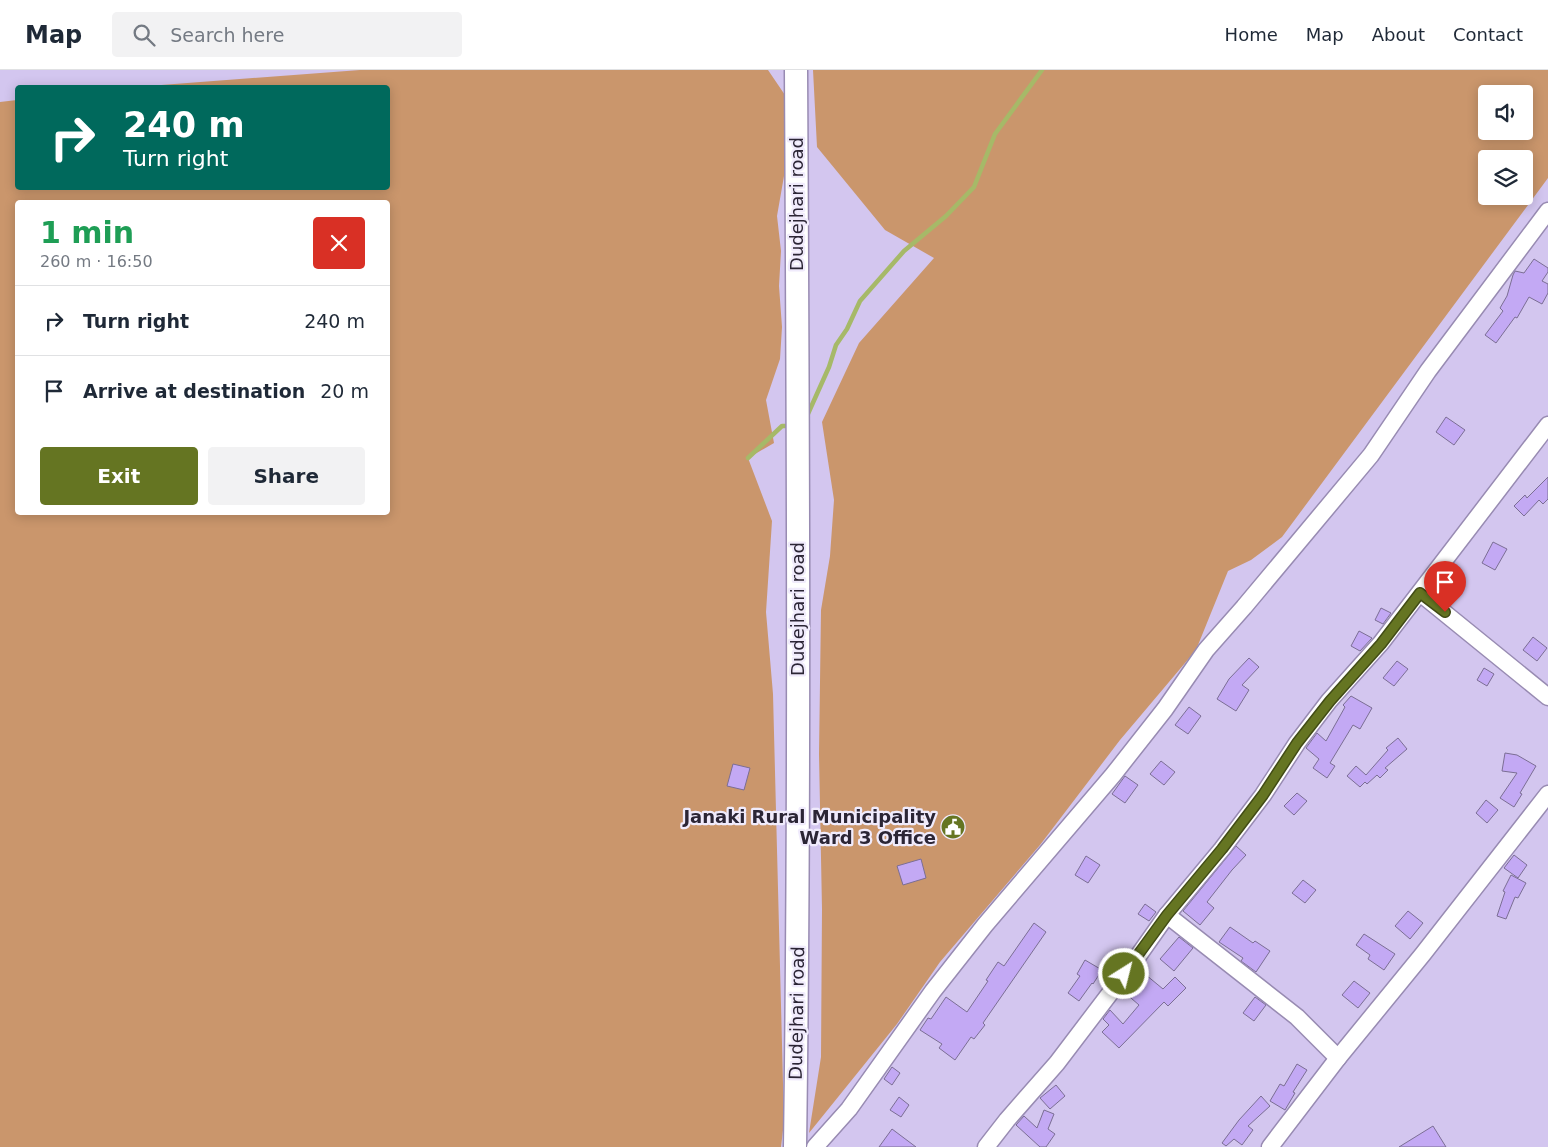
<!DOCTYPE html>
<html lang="en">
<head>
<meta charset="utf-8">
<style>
	body { margin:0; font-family:"DejaVu Sans",sans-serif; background:#f2f2f3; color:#1f2937; height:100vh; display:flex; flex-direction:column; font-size:19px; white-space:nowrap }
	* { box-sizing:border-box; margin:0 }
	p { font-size:16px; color:#747a83 }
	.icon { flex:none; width:28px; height:28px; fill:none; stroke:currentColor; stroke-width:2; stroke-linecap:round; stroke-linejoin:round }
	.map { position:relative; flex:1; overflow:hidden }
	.details { position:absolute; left:15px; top:130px; width:375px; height:315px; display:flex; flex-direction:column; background:#fff; border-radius:5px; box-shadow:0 2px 12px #0003 }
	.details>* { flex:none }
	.guide { position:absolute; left:15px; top:15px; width:375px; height:105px; border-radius:5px; box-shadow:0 2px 12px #0003; background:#00695c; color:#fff; overflow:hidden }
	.buttons { position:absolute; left:1478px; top:15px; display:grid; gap:10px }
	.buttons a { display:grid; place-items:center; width:55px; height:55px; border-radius:5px; background:#fff; box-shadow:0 2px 12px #0003; font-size:25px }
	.pin { position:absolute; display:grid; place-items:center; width:42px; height:42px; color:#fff; margin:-51px -21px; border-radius:50% 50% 50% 0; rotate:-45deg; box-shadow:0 0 5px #0007 }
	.pin .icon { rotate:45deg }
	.me { position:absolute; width:55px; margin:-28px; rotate:36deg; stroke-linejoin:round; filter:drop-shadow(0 0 4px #0008) }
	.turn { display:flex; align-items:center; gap:18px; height:105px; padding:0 25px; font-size:22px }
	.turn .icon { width:65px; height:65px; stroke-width:2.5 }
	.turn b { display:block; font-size:35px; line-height:42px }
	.round { display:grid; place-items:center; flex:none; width:52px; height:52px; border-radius:5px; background:#f2f2f3 }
	.summary { display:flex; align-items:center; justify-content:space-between; height:85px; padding:0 25px }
	h1 { font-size:30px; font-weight:800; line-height:38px; color:#1e9e55 }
	.primary-button { display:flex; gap:10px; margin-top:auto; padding:10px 25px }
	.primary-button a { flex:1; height:58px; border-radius:5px; background:#657522; color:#fff; font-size:20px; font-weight:800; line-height:58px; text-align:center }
	.primary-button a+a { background:#f2f2f3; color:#1f2937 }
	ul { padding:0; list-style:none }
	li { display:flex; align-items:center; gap:15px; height:70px; padding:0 25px; border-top:1px solid #e0e1e3 }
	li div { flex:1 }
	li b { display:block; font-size:19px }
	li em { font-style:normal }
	header { display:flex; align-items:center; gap:30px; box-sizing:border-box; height:70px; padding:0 25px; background:#fff; border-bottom:1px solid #e0e1e3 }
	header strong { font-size:24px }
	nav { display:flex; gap:28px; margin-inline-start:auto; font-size:18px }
	.search { width:350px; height:45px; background:#f2f2f3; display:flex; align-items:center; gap:12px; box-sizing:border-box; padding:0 18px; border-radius:5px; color:#747a83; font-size:19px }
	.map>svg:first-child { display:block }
</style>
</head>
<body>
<header>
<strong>Map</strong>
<div class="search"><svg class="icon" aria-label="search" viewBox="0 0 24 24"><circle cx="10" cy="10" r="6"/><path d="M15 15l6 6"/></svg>Search here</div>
<nav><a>Home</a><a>Map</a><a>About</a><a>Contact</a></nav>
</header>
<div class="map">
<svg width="1548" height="1077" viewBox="0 0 1548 1077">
	<rect width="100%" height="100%" fill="#d3c6ef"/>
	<g fill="#ca966c" fill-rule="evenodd">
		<path d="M360,0H768L787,28L784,106L777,146L781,181L779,216L782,257L780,289L766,330L774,373L748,388L772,451L766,542L773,624L784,1052L781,1077H0V32L17,30L18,118H388V18L135,17ZM18,132H388V442H18Z"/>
		<path d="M813,0H1548V108L1282,467L1251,490L1228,501L1196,580L1120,670L1040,775L940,892L897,954L809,1063L821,987L822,839L819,684L821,540L830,486L834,430L822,352L859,273L934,188L885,160L817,77ZM1486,24H1524V61H1486ZM1486,89H1524V126H1486Z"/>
	</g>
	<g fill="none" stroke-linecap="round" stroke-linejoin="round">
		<g stroke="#a6b968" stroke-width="4.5">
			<polyline points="807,346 829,297 836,275 847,259 860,231 904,181 946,146 974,117 995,64 1042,0"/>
			<polyline points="748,388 782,356 785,356"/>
		</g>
	</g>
	<g fill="#c3a9f4" stroke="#7b6e94">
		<polygon points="1534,189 1548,198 1548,202 1542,211 1548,214 1548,223 1542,234 1529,227 1517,248 1515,247 1496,273 1485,265 1503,241 1500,238 1507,226 1513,205 1515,201 1524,203"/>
		<polygon points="1446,347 1465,360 1454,375 1436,362"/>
		<polygon points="1548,407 1548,429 1543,434 1539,430 1524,446 1514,436 1525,425 1527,428"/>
		<polygon points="1493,472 1507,479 1495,500 1482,493"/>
		<polygon points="1381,538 1391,543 1383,554 1375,550"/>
		<polygon points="1359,561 1372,568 1360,581 1351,576"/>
		<polygon points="1533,567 1547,578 1537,591 1523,580"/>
		<polygon points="1249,588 1259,597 1242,615 1249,620 1236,641 1217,629 1229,609"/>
		<polygon points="1397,591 1408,599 1394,616 1383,608"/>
		<polygon points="1484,598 1494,604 1487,616 1477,610"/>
		<polygon points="1351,626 1372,638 1360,659 1353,655 1330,693 1335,696 1327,708 1313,698 1319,689 1306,678 1317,663 1326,671 1345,637 1343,635"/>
		<polygon points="1189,637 1201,646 1188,664 1175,655"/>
		<polygon points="1398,668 1407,679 1385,698 1388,700 1380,708 1377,705 1367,714 1365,712 1360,717 1347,706 1356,696 1366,705 1388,680 1386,678"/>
		<polygon points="1505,683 1517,685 1536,696 1520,723 1522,724 1514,737 1500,728 1517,703 1502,701"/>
		<polygon points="1161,691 1175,702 1164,715 1150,704"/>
		<polygon points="733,694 750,698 744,720 727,716"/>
		<polygon points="1125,706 1138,715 1125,733 1112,724"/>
		<polygon points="1297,723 1307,731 1294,745 1284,736"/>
		<polygon points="1486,730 1498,740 1487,753 1476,743"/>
		<polygon points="1236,776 1246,785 1232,800 1207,832 1214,838 1200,855 1183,841"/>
		<polygon points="1514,785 1527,795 1518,808 1504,798"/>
		<polygon points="1086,786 1100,795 1088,813 1075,805"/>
		<polygon points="921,789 926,808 903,815 897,796"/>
		<polygon points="1511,805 1526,813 1518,828 1515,827 1506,849 1497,846 1505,822 1503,821"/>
		<polygon points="1303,810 1316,820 1305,833 1292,823"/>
		<polygon points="1145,834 1156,842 1149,851 1138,844"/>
		<polygon points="1408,841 1423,853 1410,869 1395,856"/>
		<polygon points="1034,853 1046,862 983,953 985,955 974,969 971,967 955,990 939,978 942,974 920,960 928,948 931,949 946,927 967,942 988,911 986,910 998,892 1004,896"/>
		<polygon points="1230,857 1253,873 1255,871 1270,881 1256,902 1241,891 1243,888 1219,872"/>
		<polygon points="1364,864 1395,884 1384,900 1368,889 1370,885 1356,875"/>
		<polygon points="1179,867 1193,878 1174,901 1160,889"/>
		<polygon points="1112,885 1121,892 1112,904 1102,898"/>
		<polygon points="1085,890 1102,900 1093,914 1092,913 1079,931 1068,923 1080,906 1077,904"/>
		<polygon points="1140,900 1163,919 1175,907 1186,918 1168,936 1164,932 1119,978 1102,962 1109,955 1103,949 1110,940 1123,954 1139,935 1124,922"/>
		<polygon points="1354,911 1370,923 1358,938 1342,925"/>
		<polygon points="1255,927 1266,935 1254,951 1243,943"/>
		<polygon points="1297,994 1307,1000 1293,1022 1295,1023 1285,1040 1270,1031 1280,1014 1284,1016"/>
		<polygon points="892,997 900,1003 892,1015 884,1009"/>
		<polygon points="1056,1015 1065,1026 1050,1039 1040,1028"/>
		<polygon points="1261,1026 1270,1036 1248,1056 1253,1060 1242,1075 1234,1069 1226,1076 1222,1073 1239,1050"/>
		<polygon points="899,1027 909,1035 901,1047 890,1040"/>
		<polygon points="1044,1040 1054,1044 1048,1059 1055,1064 1046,1077 1040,1077 1016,1055 1024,1046 1037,1058"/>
		<polygon points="1433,1056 1446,1077 1399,1077"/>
		<polygon points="892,1059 916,1077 879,1077"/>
	</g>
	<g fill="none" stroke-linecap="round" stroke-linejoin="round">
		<defs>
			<g id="street">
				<polyline points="1420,523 1548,627"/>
				<polyline points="1167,845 1297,947 1338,988"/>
				<polyline points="815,1077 849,1039 933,921 985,855 1113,705 1165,639 1206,580 1244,537 1371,385 1428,301 1548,141"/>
				<polyline points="986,1077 1007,1050 1057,993 1136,889 1167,845 1222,779 1263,725 1297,673 1329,631 1381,573 1548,355"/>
				<polyline points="1270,1077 1338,988 1423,884 1548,724"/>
			</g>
			<path id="secondary" d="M795,1077C800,718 798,359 796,0"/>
		</defs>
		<use href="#street" stroke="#988bb2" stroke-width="19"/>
		<use href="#secondary" stroke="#988bb2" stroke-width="25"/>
		<use href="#street" stroke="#fff" stroke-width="16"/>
		<use href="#secondary" stroke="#fff" stroke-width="22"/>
	</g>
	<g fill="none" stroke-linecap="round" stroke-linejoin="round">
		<defs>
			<polyline id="route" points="1124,904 1167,845 1222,779 1263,725 1297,673 1330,631 1381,574 1420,523 1445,542"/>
		</defs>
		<use href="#route" stroke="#424c16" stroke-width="12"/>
		<use href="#route" stroke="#657522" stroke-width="9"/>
	</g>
	<defs>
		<symbol id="civic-disc" viewBox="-11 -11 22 22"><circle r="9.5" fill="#657522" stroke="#f0ebfc"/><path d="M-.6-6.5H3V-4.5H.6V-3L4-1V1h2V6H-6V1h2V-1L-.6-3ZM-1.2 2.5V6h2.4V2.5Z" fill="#fff"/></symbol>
	</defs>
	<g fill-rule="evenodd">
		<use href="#civic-disc" x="939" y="743" width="28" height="28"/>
	</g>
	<g text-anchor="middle" stroke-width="4.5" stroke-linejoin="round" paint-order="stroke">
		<g font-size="18" fill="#2b2535" stroke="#f0ebfc">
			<text transform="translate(797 134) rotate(-90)" y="6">Dudejhari road</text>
			<text transform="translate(798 539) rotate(-90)" y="6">Dudejhari road</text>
			<text transform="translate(797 943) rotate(-89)" y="6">Dudejhari road</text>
		</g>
		<g font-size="18" font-weight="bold" fill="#2b2535" stroke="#f0ebfc" text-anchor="end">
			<text x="936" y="753">Janaki Rural Municipality<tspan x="936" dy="21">Ward 3 Office</tspan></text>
		</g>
	</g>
</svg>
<div class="buttons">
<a><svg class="icon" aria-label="sound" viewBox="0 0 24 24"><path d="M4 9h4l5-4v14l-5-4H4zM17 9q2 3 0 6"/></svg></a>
<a><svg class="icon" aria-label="layers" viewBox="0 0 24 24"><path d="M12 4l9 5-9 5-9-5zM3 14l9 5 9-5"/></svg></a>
</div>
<div class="pin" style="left:1445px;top:542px;background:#d93025"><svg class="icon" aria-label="arrive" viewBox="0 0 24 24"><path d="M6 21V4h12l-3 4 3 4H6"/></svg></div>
<svg class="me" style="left:1124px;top:904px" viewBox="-20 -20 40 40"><circle r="17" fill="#657522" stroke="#fff" stroke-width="3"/><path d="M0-11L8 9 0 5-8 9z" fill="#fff"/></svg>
<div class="guide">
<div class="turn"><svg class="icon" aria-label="right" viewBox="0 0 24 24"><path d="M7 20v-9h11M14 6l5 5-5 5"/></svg><div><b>240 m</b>Turn right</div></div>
</div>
<section class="details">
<div class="summary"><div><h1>1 min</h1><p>260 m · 16:50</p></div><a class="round" style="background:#d93025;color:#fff"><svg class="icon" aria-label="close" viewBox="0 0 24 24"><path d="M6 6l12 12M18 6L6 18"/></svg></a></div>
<ul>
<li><svg class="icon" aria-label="right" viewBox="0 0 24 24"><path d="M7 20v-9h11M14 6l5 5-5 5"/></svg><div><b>Turn right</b></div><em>240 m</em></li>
<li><svg class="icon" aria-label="arrive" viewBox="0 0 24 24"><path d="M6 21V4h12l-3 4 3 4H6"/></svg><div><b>Arrive at destination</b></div><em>20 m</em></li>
</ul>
<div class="primary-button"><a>Exit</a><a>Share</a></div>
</section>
</div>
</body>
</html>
